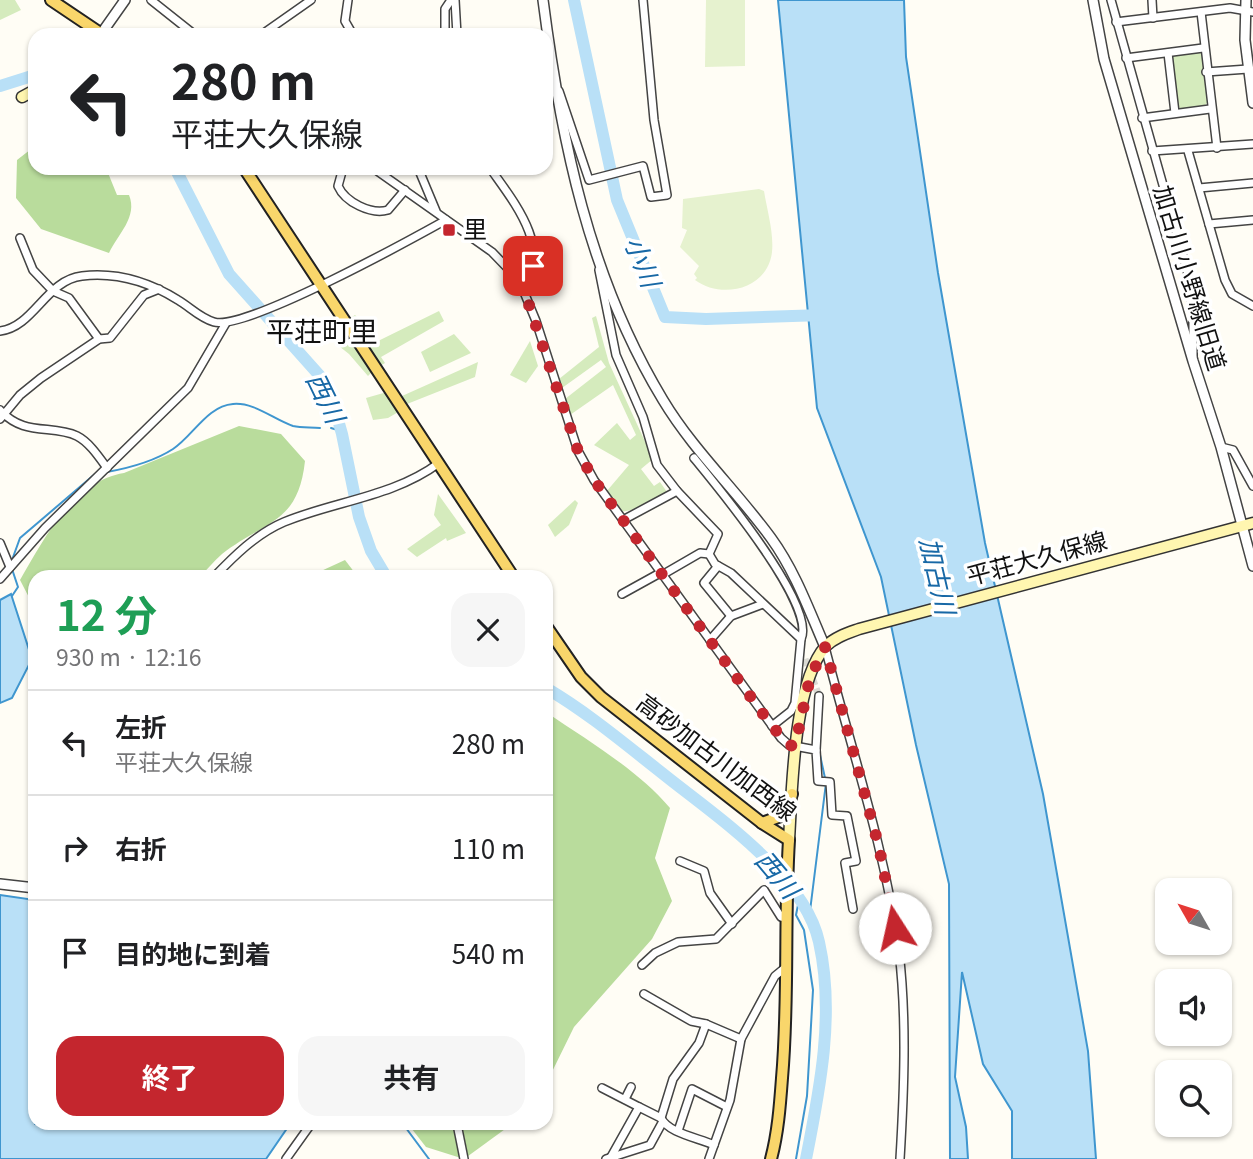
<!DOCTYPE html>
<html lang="ja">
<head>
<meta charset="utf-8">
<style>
	body { margin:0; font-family:Georgia,"Noto Sans JP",serif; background:#f6f6f6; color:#202124; height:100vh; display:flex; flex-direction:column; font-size:26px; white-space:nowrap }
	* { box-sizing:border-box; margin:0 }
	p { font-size:23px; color:#757577 }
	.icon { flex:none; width:38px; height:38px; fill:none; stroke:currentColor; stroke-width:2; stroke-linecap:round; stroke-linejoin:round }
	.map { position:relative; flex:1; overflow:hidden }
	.drawer { position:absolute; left:28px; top:570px; width:525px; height:560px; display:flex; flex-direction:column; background:#fff; border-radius:21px; box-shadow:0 2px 5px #0004 }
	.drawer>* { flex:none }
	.hud { position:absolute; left:28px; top:28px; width:525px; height:147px; border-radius:21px; box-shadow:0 2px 5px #0004; background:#fff; color:#202124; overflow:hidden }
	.needle { width:46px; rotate:309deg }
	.tools { position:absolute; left:1155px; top:878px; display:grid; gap:14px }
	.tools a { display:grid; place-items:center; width:77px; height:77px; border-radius:14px; background:#fff; box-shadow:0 2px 5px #0004; font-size:35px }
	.pin { position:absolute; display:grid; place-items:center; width:60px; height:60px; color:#fff; margin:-30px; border-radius:14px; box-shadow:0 4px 10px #0006 }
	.me { position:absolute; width:77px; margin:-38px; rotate:350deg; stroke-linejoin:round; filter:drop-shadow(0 0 5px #0008) }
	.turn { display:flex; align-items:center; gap:24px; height:147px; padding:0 28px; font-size:32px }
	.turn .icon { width:91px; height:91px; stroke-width:2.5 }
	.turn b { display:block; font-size:49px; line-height:60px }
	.round { display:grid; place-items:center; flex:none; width:74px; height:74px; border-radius:21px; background:#f6f6f6 }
	.summary { display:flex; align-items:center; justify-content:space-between; height:119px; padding:0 28px }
	h1 { font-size:42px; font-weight:700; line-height:52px; color:#1e9e55 }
	.cta { display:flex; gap:14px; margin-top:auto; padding:14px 28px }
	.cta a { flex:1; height:80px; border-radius:21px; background:#c4262e; color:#fff; font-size:28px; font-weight:700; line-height:80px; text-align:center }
	.cta a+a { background:#f6f6f6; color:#202124 }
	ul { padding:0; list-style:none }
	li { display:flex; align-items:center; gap:21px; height:105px; padding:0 28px; border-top:2px solid #e0e0e0 }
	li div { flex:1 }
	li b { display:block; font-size:26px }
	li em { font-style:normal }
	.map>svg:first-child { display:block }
</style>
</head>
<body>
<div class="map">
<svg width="1253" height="1159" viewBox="0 0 1253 1159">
	<rect width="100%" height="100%" fill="#fffdf5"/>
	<g fill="#d5ebbd">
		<polygon points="0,0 15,0 21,10 0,20"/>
		<polygon points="1198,50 1202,55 1208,102 1204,106 1181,109 1177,106 1171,57 1174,53"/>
		<polygon points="439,311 444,321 381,357 385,363 380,366 349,319 355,315 370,330 376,347 376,342"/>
		<polygon points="596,316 609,363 653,459 641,469 654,486 660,482 667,492 638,509 620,512 606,492 629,465 594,445 617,423 630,440 636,435 613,385 570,415 565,399 606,367 601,360 562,388 559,379 599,347 592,318"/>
		<polygon points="340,326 372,372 368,376 349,354 325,335"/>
		<polygon points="454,334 471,353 430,372 421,352"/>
		<polygon points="530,341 538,366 526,383 510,375"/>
		<polygon points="478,362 475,377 407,404 402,396"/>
		<polygon points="387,392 400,411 388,418 373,420 366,398"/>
		<polygon points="438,494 466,533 447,541 446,538 417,557 407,549 441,525 434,515"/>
		<polygon points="575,500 578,503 569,525 555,537 548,525"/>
	</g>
	<g fill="#b9dc9c">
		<path d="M35,146V168H106L117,195H129C138,217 118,234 109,253L41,229L16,198L17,160Z"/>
		<path d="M239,426L281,434L305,461C298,525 265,520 222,554C214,561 207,570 199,577L35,578V609L20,580C44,539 73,481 124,473Z"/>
		<polygon points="345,560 358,577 308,577"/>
		<path d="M546,712C588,741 637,769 670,808L655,858L672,901L652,939L574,1027L546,1084Z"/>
		<polygon points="408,1124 512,1124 464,1159 426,1147"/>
	</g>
	<g fill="#e6f2cf">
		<polygon points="706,0 745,0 745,66 705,67"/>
		<path d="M759,189L764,191C767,210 774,233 772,252C768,289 722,300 695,280L697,278L694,274L699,266L680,247L687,230L682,228L683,199Z"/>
	</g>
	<g fill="#b9e0f7" stroke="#3f96cf" stroke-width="2">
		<polygon points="778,0 904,0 906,57 938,273 985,543 1043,794 1088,1051 1096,1159 1012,1159 1012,1111 983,1064 962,972 955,1077 966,1127 968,1159 950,1159 949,884 916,745 881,577 817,408"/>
		<polygon points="11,594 32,659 12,698 0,703 0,600"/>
		<polygon points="0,895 35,900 35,1124 290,1124 266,1159 0,1159"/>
	</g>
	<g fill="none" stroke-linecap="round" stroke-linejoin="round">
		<g stroke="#3f96cf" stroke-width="2">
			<polyline points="331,428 341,431"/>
			<path d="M107,472C129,468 153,462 173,449C193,436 207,406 233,404C254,402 273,419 293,426C302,428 311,427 320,428"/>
			<polyline points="12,560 20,538 95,474"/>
			<polyline points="12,596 18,587 12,569"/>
			<polyline points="820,755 825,778"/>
			<polyline points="809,919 826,783"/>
			<polyline points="403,1124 429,1159"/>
			<polyline points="796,1159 807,1096 813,990 804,930 796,915 799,900"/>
		</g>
		<g stroke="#b9e0f7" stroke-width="12">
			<polyline points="574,0 617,200 665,317 706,319 823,315"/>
			<polyline points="0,86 35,75"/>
			<polyline points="175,168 229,274 320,376 333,402 342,434 359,517 371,551 387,578"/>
			<path d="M546,688C587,712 625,744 662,773C714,815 804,874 819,942C835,1013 820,1089 806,1159"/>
		</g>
		<polyline stroke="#dbdad3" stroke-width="7" stroke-dasharray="7 3.5" stroke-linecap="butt" points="805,659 819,696"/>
		<defs>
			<g id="minor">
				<polyline points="151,0 195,35"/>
				<polyline points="348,0 345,21 353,35"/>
				<polyline points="455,0 457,35"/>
				<polyline points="1111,0 1188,274 1193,314 1193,356"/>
				<polyline points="1152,0 1153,18"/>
				<polyline points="1201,12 1217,148"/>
				<polyline points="1116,22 1230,8 1253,12"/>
				<polyline points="261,35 311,0"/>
				<polyline points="445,35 445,9 451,0"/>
				<polyline points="1168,53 1175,113"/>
				<polyline points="1126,58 1203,48"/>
				<polyline points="1206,72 1248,69"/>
				<polyline points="559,91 589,180 643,166 651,197 667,195 654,120 643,0"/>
				<polyline points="1142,118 1210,109"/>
				<polyline points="1152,151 1253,144"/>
				<polyline points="1188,151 1225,280 1232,294 1253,306"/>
				<path d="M343,168L338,186C345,202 371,215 388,210L405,190"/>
				<polyline points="373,168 492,252 519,280 536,321 578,451 594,480 781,738 789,745 816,750 818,781 830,782 832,815 847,816 856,861 845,863 853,909"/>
				<polyline points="418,168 436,211"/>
				<path d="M490,168C513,201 553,248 523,287"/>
				<polyline points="1199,188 1253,183"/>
				<polyline points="1209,224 1253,220"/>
				<polyline points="20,238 33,270 53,291 69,298 99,339"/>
				<polyline points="599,270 616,355 643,417 657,465 677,491 718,534 709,554 715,564 731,573 801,639 795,703 791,711 772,726"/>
				<path d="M0,331C34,327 46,280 82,276C116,272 149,282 178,300C190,307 200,318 214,322C245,331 410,240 446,220"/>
				<path d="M0,410C24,437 52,424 77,436C89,442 99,457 107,468"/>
				<polyline points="0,419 20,395 41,378 99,339 110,338 144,295 159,289"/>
				<polyline points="1221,447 1233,450 1253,486"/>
				<path d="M694,458C717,486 817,606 801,639"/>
				<polyline points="623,520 677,491"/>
				<polyline points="0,543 10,567"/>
				<polyline points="718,566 704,583 731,616"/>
				<polyline points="662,575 700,553 709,554"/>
				<path d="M213,578C234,556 256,534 284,522C335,501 393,497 439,463"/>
				<polyline points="0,579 45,528 188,388 226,323"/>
				<polyline points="622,594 660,573"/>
				<polyline points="710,640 731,616 763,604"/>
				<path d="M825,647C851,749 885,848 899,952C907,1019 904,1092 900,1159"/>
				<polyline points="816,750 819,696"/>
				<polyline points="680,861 704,871 710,893 732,924"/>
				<polyline points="642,965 655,953 678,942 716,939 764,890 781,917 786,918"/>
				<polyline points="644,994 691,1021 706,1024"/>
				<polyline points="602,1088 639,1107"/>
				<polyline points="625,1099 631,1087"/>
				<polyline points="661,1118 673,1079 699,1043 706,1024 741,1039"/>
				<polyline points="457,1124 464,1159"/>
				<polyline points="678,1131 692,1089 727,1107"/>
				<path d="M611,1157L639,1107L661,1118C668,1133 699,1138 714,1145"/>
				<polyline points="286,1159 311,1124"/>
				<polyline points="606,1159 650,1145 662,1123"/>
				<polyline points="709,1159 730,1100 741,1039 775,976 786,967"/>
			</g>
			<g id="tertiary">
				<path d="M543,0C561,140 589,278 663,400C693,450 736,490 771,538C795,571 809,610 825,647"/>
				<polyline points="1093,0 1104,59 1193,361 1221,447 1253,566"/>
				<polyline points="1246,0 1245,40 1253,103"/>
				<polyline points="101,34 125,0"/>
				<polyline points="0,884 35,888"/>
			</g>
			<g id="secondary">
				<polyline points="22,97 35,90"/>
				<path d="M789,840C792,793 793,682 826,646C835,637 848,633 859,629L1253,523"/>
			</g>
			<g id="primary">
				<polyline points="51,0 103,35"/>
				<polyline points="244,168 514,578"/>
				<path d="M546,626L581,677L601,697L762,823L789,840C784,920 789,999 782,1078C780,1105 778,1133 771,1159"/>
				<polyline points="762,823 781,816 792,794"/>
			</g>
		</defs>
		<use href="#minor" stroke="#444" stroke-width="10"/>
		<use href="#tertiary" stroke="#444" stroke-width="12"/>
		<use href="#secondary" stroke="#333" stroke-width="13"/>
		<use href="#primary" stroke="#222" stroke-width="14"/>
		<use href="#minor" stroke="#fff" stroke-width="7"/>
		<use href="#tertiary" stroke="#fff" stroke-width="9"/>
		<use href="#secondary" stroke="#fff6b0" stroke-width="10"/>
		<use href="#primary" stroke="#f9d66b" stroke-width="10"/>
	</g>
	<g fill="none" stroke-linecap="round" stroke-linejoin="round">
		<polyline stroke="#c4262e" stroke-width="12" stroke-dasharray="0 21.6" points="533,266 531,277 523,287 578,451 594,480 771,725 789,745 795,746 810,678 825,647 879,847 895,928"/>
	</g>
	<rect fill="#c4262e" stroke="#fff" stroke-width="2.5" x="442" y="223" width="14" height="14" rx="3.5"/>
	<g text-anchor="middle" stroke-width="7" stroke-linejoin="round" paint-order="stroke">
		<g font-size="24" fill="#111" stroke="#fff" text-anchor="start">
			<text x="463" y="238">里</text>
		</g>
		<g font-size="24" fill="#111" stroke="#fff">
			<text transform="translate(1189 278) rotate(73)" y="8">加古川小野線旧道</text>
			<text transform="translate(1037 559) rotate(-15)" y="8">平荘大久保線</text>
			<text transform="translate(716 758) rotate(37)" y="8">高砂加古川加西線</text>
		</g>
		<g font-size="26" font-style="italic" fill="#1768a6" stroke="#fff">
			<text transform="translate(642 262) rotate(68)" y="9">小川</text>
			<text transform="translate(325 398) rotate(64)" y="9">西川</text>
			<text transform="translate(937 576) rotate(77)" y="9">加古川</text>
			<text transform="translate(777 875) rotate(50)" y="9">西川</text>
		</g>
		<g font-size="28" fill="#111" stroke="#fff">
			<text x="322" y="342">平荘町里</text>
		</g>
	</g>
</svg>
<div class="tools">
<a><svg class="needle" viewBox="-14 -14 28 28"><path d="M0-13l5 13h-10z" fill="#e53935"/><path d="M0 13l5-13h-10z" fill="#757577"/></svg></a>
<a><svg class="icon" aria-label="sound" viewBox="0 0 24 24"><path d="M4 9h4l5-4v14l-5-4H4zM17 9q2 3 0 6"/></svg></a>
<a><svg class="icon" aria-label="search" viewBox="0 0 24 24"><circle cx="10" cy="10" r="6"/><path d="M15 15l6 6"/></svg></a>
</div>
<div class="pin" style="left:533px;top:266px;background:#d93025"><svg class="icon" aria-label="arrive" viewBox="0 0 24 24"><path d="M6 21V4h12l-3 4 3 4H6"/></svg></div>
<svg class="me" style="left:895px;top:928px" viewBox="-20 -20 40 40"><circle r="19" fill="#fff"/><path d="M0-13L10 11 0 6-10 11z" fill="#c4262e"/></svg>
<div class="hud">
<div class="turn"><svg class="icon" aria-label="left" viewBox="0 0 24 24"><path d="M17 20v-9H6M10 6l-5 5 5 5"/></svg><div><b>280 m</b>平荘大久保線</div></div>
</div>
<section class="drawer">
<div class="summary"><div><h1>12 分</h1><p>930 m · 12:16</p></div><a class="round"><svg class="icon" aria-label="close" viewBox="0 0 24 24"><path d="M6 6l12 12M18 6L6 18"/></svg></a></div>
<ul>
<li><svg class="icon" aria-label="left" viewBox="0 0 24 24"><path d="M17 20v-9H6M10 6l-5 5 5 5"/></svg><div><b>左折</b><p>平荘大久保線</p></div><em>280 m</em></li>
<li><svg class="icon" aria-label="right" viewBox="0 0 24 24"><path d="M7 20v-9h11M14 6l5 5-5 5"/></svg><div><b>右折</b></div><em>110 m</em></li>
<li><svg class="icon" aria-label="arrive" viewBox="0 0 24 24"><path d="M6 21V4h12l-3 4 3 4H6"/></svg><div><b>目的地に到着</b></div><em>540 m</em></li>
</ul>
<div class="cta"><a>終了</a><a>共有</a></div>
</section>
</div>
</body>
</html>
